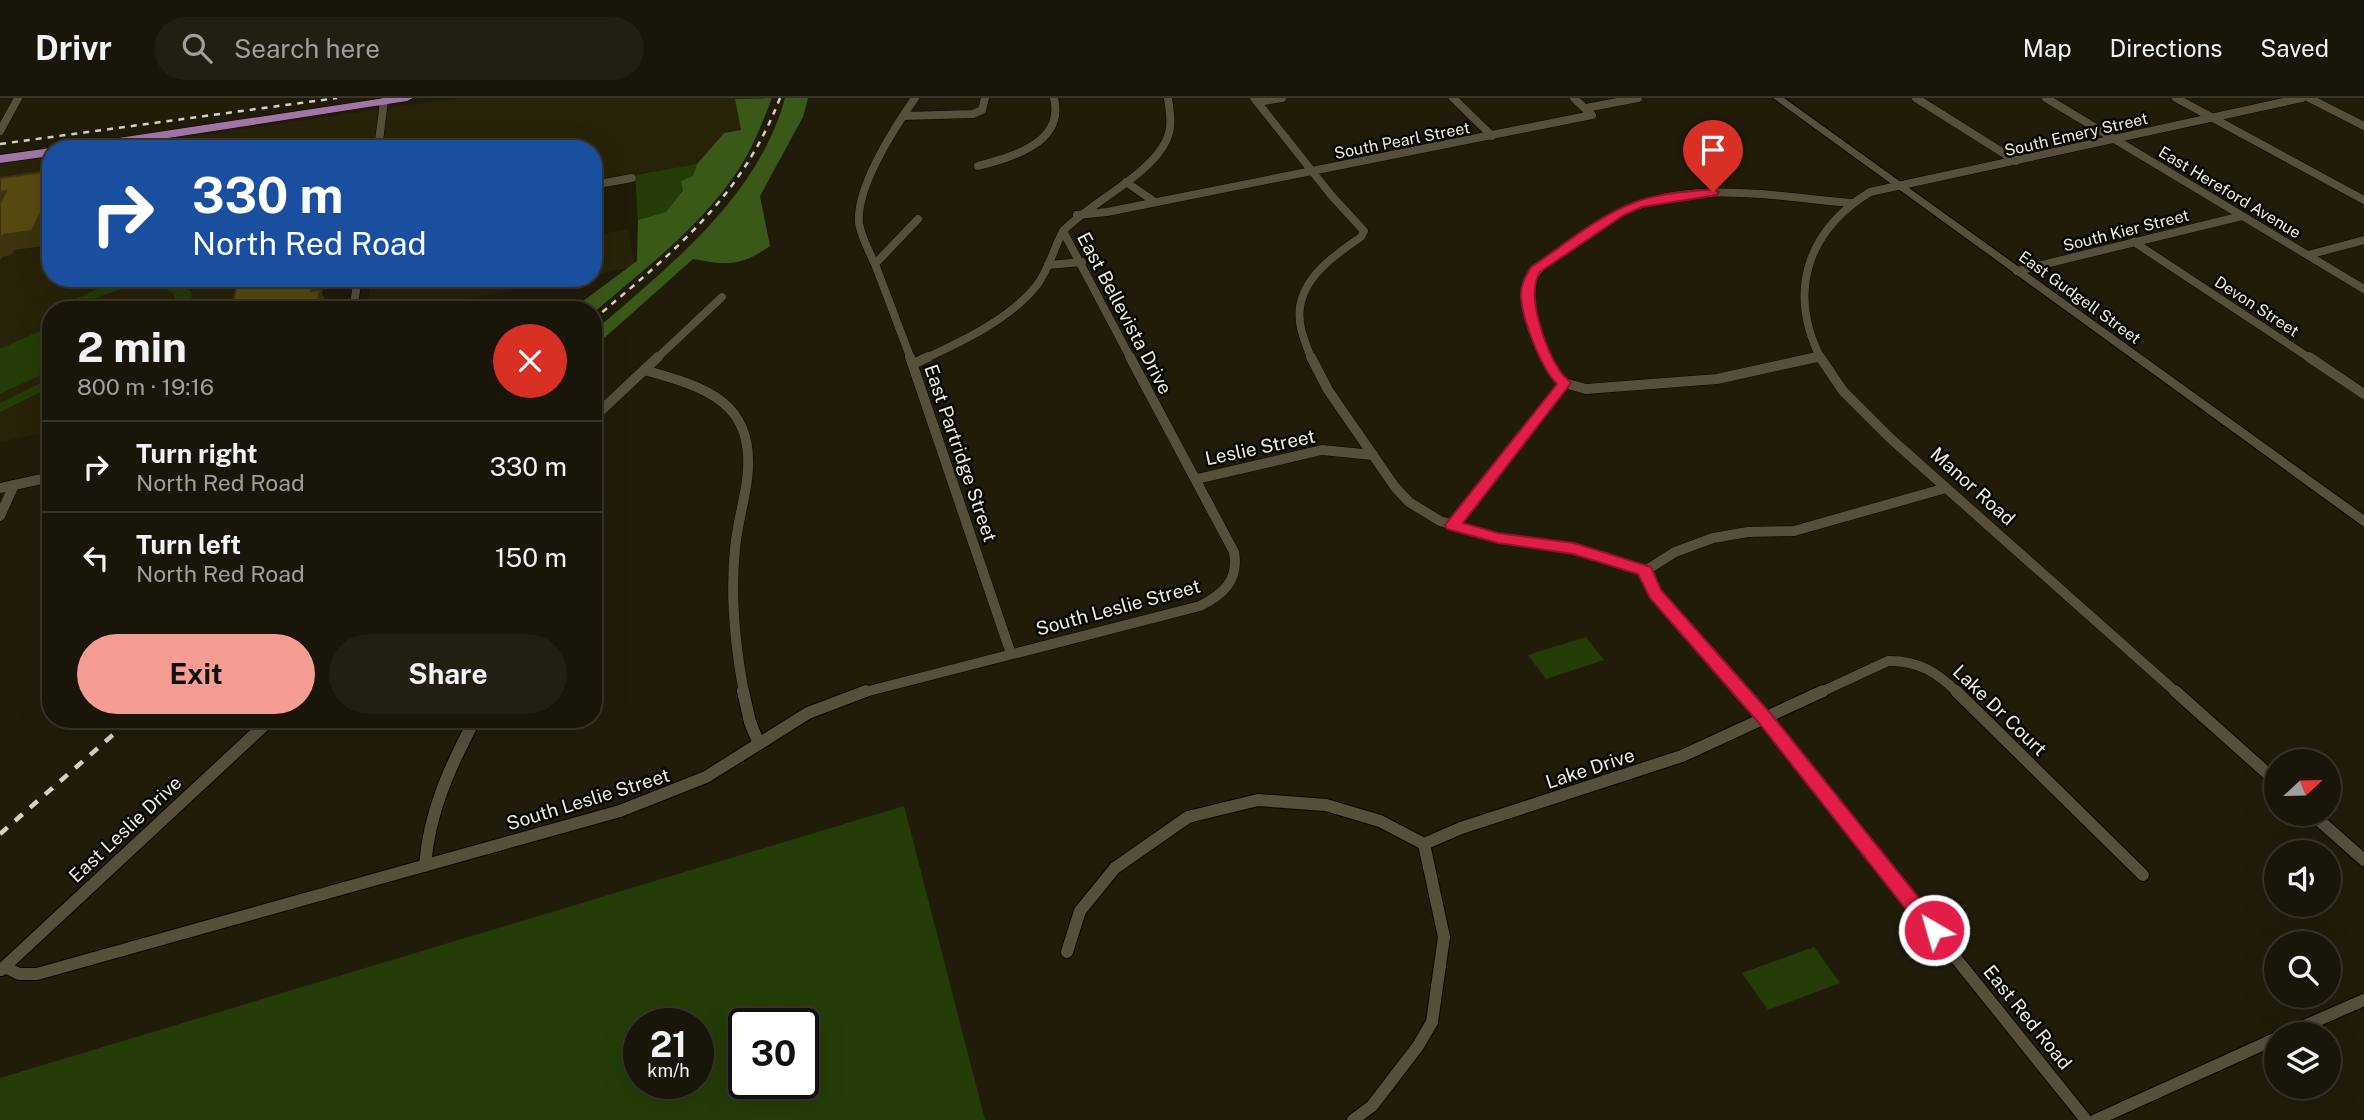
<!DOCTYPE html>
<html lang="en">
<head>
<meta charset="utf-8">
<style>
	body { margin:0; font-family:"Public Sans",sans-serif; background:#221e12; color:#f1f3f6; height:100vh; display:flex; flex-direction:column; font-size:26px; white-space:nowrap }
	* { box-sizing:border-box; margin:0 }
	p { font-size:23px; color:#9f9f9c }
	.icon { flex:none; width:38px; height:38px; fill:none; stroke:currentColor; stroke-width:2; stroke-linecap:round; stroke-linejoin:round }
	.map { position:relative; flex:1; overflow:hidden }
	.details { position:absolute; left:42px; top:203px; width:560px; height:427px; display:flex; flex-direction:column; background:#191508; border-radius:28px; box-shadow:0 7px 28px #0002,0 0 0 2px #373429 }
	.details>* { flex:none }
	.banner { position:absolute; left:42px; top:42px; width:560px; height:147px; border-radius:28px; box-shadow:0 7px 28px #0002,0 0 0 2px #373429; background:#1a4fa0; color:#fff; overflow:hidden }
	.needle { width:46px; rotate:68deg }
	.fabs { position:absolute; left:2264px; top:651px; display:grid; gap:14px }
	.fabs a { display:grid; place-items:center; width:77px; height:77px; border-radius:50%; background:#191508; box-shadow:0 7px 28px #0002,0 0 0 2px #373429; font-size:35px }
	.speed { position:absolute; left:623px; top:910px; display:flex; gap:14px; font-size:35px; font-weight:700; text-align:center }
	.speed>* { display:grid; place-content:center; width:91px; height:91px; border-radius:50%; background:#191508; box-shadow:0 7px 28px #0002,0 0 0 2px #373429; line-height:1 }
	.speed small { font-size:18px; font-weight:400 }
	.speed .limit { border:4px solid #111; border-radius:10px; background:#fff; color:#111 }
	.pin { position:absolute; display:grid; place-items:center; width:60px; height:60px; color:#fff; margin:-72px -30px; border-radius:50% 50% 50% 0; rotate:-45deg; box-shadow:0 0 7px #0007 }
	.pin .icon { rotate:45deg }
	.me { position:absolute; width:77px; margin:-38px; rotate:322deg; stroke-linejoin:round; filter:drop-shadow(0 0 5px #0008) }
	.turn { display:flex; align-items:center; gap:24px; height:147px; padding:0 35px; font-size:32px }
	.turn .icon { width:91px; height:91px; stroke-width:2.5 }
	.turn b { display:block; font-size:49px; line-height:60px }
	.round { display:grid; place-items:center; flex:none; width:74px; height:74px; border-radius:37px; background:#221e12 }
	.headline { display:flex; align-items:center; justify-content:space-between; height:119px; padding:0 35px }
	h1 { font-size:42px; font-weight:700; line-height:52px }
	.cta { display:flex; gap:14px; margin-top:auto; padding:14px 35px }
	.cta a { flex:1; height:80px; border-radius:42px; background:#f59c93; color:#111; font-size:28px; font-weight:700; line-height:80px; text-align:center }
	.cta a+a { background:#221e12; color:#f1f3f6 }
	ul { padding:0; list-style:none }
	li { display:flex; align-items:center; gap:21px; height:91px; padding:0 35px; border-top:2px solid #373429 }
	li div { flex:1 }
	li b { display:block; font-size:26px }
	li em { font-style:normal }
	header { display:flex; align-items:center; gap:42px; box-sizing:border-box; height:98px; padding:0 35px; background:#191508; border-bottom:2px solid #373429 }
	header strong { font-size:33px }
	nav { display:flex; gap:38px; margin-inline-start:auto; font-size:24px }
	.search { width:490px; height:63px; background:#221e12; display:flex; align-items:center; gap:18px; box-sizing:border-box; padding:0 24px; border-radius:38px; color:#9f9f9c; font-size:26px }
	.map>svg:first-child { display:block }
</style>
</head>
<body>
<header>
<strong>Drivr</strong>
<div class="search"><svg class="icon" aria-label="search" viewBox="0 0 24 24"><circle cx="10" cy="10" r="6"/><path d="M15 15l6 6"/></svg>Search here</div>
<nav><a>Map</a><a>Directions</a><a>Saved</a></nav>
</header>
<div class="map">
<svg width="2364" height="1022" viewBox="0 0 2364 1022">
	<rect width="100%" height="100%" fill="#211c0a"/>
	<g fill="#282208">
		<polygon points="456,0 739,0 735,1 742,32 724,35 697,66 593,84 593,51 104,51"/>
		<polygon points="51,59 51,180 238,180 230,212 51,212 51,334 0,344 0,66"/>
		<polygon points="628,131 635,169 593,177 593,138"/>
		<polygon points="371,180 575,180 409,212 367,212"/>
	</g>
	<g fill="#243d07" fill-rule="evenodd">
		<polygon points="697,66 693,78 666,114 638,122 635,77"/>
		<path d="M121,180L173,182L191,193L192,204L187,212H174L176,202L173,195C134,170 90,212 52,212Z"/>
		<polygon points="51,228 51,272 0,296 0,251"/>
		<polygon points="51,280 51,289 0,314 0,305"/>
		<polygon points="1586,539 1604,562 1546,581 1528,557"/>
		<path d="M904,708L985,1022H0V980ZM639,926H698V985H639ZM744,926H803V985H744Z"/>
		<polygon points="1814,849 1840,885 1768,912 1742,875"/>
	</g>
	<g fill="#3a5919">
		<path d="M772,0C764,20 757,40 746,59C711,121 647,169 593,215V212H571L637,163L638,122L666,114L683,92L681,83L693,78L697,66L724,35L741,32L735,1Z"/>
		<path d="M785,0H808L803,19L760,98L770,148C740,169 727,167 693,161L593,250V234C668,169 758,100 785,0Z"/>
	</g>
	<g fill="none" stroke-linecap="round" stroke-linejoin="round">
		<defs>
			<g id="minor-far2">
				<path d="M1254,0L1331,97L1364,133L1361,139C1331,159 1291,187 1301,230C1303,240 1308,251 1311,261"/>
				<polyline points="1453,0 1492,38"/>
				<polyline points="1916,0 2016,63"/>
				<polyline points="2046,0 2364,191"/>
				<polyline points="2176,0 2364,102"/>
				<polyline points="2309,0 2364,28"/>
				<polyline points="1258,4 1282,0"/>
				<polyline points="1586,10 1638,0"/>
				<polyline points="904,18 973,16 982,12 985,0"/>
				<polyline points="0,33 18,0"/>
				<polyline points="378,51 384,3"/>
				<path d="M978,68C1012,59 1065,45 1054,0"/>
				<polyline points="1126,84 1155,104"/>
				<polyline points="593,87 632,80"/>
				<polyline points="1077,117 1107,114 1592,17 1574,0"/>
				<polyline points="2134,144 2311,261"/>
				<polyline points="2308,157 2364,142"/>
				<path d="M875,166C869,153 861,139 859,125C856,89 895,29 915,0"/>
				<polyline points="1048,167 1082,164"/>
				<polyline points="2017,173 2242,118"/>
				<polyline points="353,212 358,180"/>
				<polyline points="656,261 722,199"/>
				<polyline points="911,261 875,166 918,121"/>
				<path d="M924,261C963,243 1010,221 1037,187C1049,171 1054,150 1063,133"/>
				<path d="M1131,261L1063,133C1091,104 1150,77 1166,43C1173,29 1170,15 1168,0"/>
				<path d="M1548,261C1518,191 1515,183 1580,141C1593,132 1606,122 1620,115C1691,80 1776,99 1851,105"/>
				<polyline points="1809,261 1819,259"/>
				<path d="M1821,261C1787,194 1807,133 1870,94L2302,0"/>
			</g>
			<g id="minor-far1">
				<polyline points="910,259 1011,556"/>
				<polyline points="1311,259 1328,292 1395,389 1409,404 1440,423 1498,440 1574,451 1645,473"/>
				<polyline points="1820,259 1843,293 1890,340 2177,595"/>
				<polyline points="2309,259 2364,296"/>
				<polyline points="913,266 928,259"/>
				<path d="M644,272C706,289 757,304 747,382C744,405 737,427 735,451C730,499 735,547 744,595"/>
				<polyline points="1564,285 1586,291 1717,281 1817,259"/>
				<polyline points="593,320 658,259"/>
				<polyline points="1197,381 1322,352 1373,357"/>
				<polyline points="0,390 51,379"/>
				<polyline points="0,418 14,387"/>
				<polyline points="1452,427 1564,285 1554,276 1547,259"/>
				<polyline points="1645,473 1646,480 1656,496 1743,595"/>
				<polyline points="1645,473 1675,454 1713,440 1748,434 1794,433 1946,390"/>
				<path d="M861,595L1200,508C1224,496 1239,482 1234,454L1130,259"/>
				<path d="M1819,595L1888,563C1918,562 1938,575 1958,595"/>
			</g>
			<g id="minor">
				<polyline points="743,593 750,624 759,646"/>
				<polyline points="1741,593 2086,1022"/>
				<polyline points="1956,593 2143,777"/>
				<polyline points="2175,593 2277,684"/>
				<polyline points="2312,716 2364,762"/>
				<polyline points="1424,746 1461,730 1682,658 1823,593"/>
				<path d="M425,768C429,713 450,669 475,621"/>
				<polyline points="1067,854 1080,813 1115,770 1188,719 1258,702 1326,707 1380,723 1424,746"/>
				<polyline points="5,869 19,876 37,876 620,713 706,679 808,615 866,593"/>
				<polyline points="1,872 271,621"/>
				<polyline points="2286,936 2364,902"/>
				<polyline points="1353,1022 1372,1008 1418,948 1432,924 1444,839 1424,746"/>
				<polyline points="2096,1022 2277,940"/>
			</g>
			<polygon id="tertiary" points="1773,0 1784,0 2364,417 2364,429"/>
			<g id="primary">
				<polygon points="385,0 413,0 407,3 97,51 66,51 72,47"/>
				<polygon points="51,50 51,58 0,65 0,57"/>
			</g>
		</defs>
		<use href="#minor-far2" stroke="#0a0600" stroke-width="9"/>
		<use href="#minor-far1" stroke="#0a0600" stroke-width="11"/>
		<use href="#minor" stroke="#0a0600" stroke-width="14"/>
		<use href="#tertiary" stroke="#0a0600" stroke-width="2"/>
		<use href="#primary" stroke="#0a0600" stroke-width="1"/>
		<use href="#minor-far2" stroke="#554f3c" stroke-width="8"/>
		<use href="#minor-far1" stroke="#554f3c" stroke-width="10"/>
		<use href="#minor" stroke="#554f3c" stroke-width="12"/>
		<use href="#tertiary" fill="#554f3c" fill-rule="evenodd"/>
		<use href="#primary" fill="#a176a6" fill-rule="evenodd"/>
		<g stroke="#d5d2c5" stroke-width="2.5" stroke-dasharray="6 6" stroke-linecap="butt">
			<polyline points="0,46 337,0"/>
			<path d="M593,222C673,154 741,101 780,0"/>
		</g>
		<polyline stroke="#d5d2c5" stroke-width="4.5" stroke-dasharray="10 10" stroke-linecap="butt" points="0,736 131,621"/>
	</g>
	<g fill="#3d330d">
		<polygon points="6,93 0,110 0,94"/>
		<polygon points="51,93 51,130 43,148 14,152 11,157 2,159 0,163 0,143 3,137"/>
		<polygon points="314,180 323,180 324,182 322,196 328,207 327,212 316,212 311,193"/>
		<polygon points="239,203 238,212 233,204"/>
	</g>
	<g fill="#574912" stroke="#3d330d" stroke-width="2">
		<polygon points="51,69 51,93 32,133 3,137 0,143 0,105 6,93 0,94 0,80 41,74 43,70"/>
		<polygon points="254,180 314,180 311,193 320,192 316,212 292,212 293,209 279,212 236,212 239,203 233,204 237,186 254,183"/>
	</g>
	<path fill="#e11d48" stroke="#92132f" stroke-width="2" d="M1713,91L1719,94L1717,97L1642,109L1624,117L1540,174C1525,197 1546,252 1560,273C1563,278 1568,281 1571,285L1463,425L1498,435L1574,445L1651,469L1661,492L1771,616L1940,826L1943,832L1940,838L1934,841L1927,838L1759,625L1650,500L1638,476L1573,456L1498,445L1447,431L1445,427L1557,286C1541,270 1523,223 1521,200C1520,188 1525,179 1531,169C1563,148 1596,119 1633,105C1658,95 1687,94 1713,91Z"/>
	<g text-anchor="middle" stroke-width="5" stroke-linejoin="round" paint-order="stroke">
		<g font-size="16" fill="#eeebdf" stroke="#080702">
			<text transform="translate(2076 36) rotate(-13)" y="6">South Emery Street</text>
			<text transform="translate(1402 42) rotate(-11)" y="6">South Pearl Street</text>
			<text transform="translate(2230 94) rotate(31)" y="6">East Hereford Avenue</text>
			<text transform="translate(2126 132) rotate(-14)" y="6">South Kier Street</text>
			<text transform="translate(2080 199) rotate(36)" y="6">East Gudgell Street</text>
			<text transform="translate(2257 208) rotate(33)" y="6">Devon Street</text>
		</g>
		<g font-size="19" fill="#eeebdf" stroke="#080702">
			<text transform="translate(1125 215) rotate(62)" y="7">East Bellevista Drive</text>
			<text transform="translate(1260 349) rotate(-12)" y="7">Leslie Street</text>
			<text transform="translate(961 355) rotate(71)" y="7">East Partridge Street</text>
			<text transform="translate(1973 388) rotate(42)" y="7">Manor Road</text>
			<text transform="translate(1118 509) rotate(-15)" y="7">South Leslie Street</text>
			<text transform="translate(2000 612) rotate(44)" y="7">Lake Dr Court</text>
			<text transform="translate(1590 670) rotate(-18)" y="7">Lake Drive</text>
			<text transform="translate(588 701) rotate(-17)" y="7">South Leslie Street</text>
			<text transform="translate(125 731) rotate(-43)" y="7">East Leslie Drive</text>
			<text transform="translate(2028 919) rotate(51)" y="7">East Red Road</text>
		</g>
	</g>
</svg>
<div class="fabs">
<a><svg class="needle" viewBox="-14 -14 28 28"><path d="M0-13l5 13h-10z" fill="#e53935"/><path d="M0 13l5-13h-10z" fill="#9f9f9c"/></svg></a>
<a><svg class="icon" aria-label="sound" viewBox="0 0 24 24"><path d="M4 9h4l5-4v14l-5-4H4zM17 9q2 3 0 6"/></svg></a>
<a><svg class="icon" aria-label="search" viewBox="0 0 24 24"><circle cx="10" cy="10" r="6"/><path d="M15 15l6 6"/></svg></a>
<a><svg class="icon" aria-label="layers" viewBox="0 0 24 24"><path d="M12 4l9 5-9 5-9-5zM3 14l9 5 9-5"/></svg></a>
</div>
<div class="speed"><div>21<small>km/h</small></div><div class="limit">30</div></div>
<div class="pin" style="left:1713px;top:94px;background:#d93025"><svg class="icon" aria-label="arrive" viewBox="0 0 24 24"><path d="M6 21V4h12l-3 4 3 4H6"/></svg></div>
<svg class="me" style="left:1934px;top:832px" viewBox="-20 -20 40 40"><circle r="17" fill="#e11d48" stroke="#fff" stroke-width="3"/><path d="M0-11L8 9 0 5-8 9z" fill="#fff"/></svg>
<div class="banner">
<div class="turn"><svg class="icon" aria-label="right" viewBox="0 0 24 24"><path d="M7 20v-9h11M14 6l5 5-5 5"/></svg><div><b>330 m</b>North Red Road</div></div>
</div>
<section class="details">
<div class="headline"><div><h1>2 min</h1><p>800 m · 19:16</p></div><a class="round" style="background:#d93025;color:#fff"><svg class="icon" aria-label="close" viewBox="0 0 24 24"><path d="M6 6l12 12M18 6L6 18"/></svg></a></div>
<ul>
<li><svg class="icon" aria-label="right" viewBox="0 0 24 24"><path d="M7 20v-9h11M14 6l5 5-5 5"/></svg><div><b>Turn right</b><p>North Red Road</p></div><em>330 m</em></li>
<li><svg class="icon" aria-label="left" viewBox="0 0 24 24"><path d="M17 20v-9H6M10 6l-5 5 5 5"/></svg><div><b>Turn left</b><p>North Red Road</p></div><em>150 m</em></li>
</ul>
<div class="cta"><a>Exit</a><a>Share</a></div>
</section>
</div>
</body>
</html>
